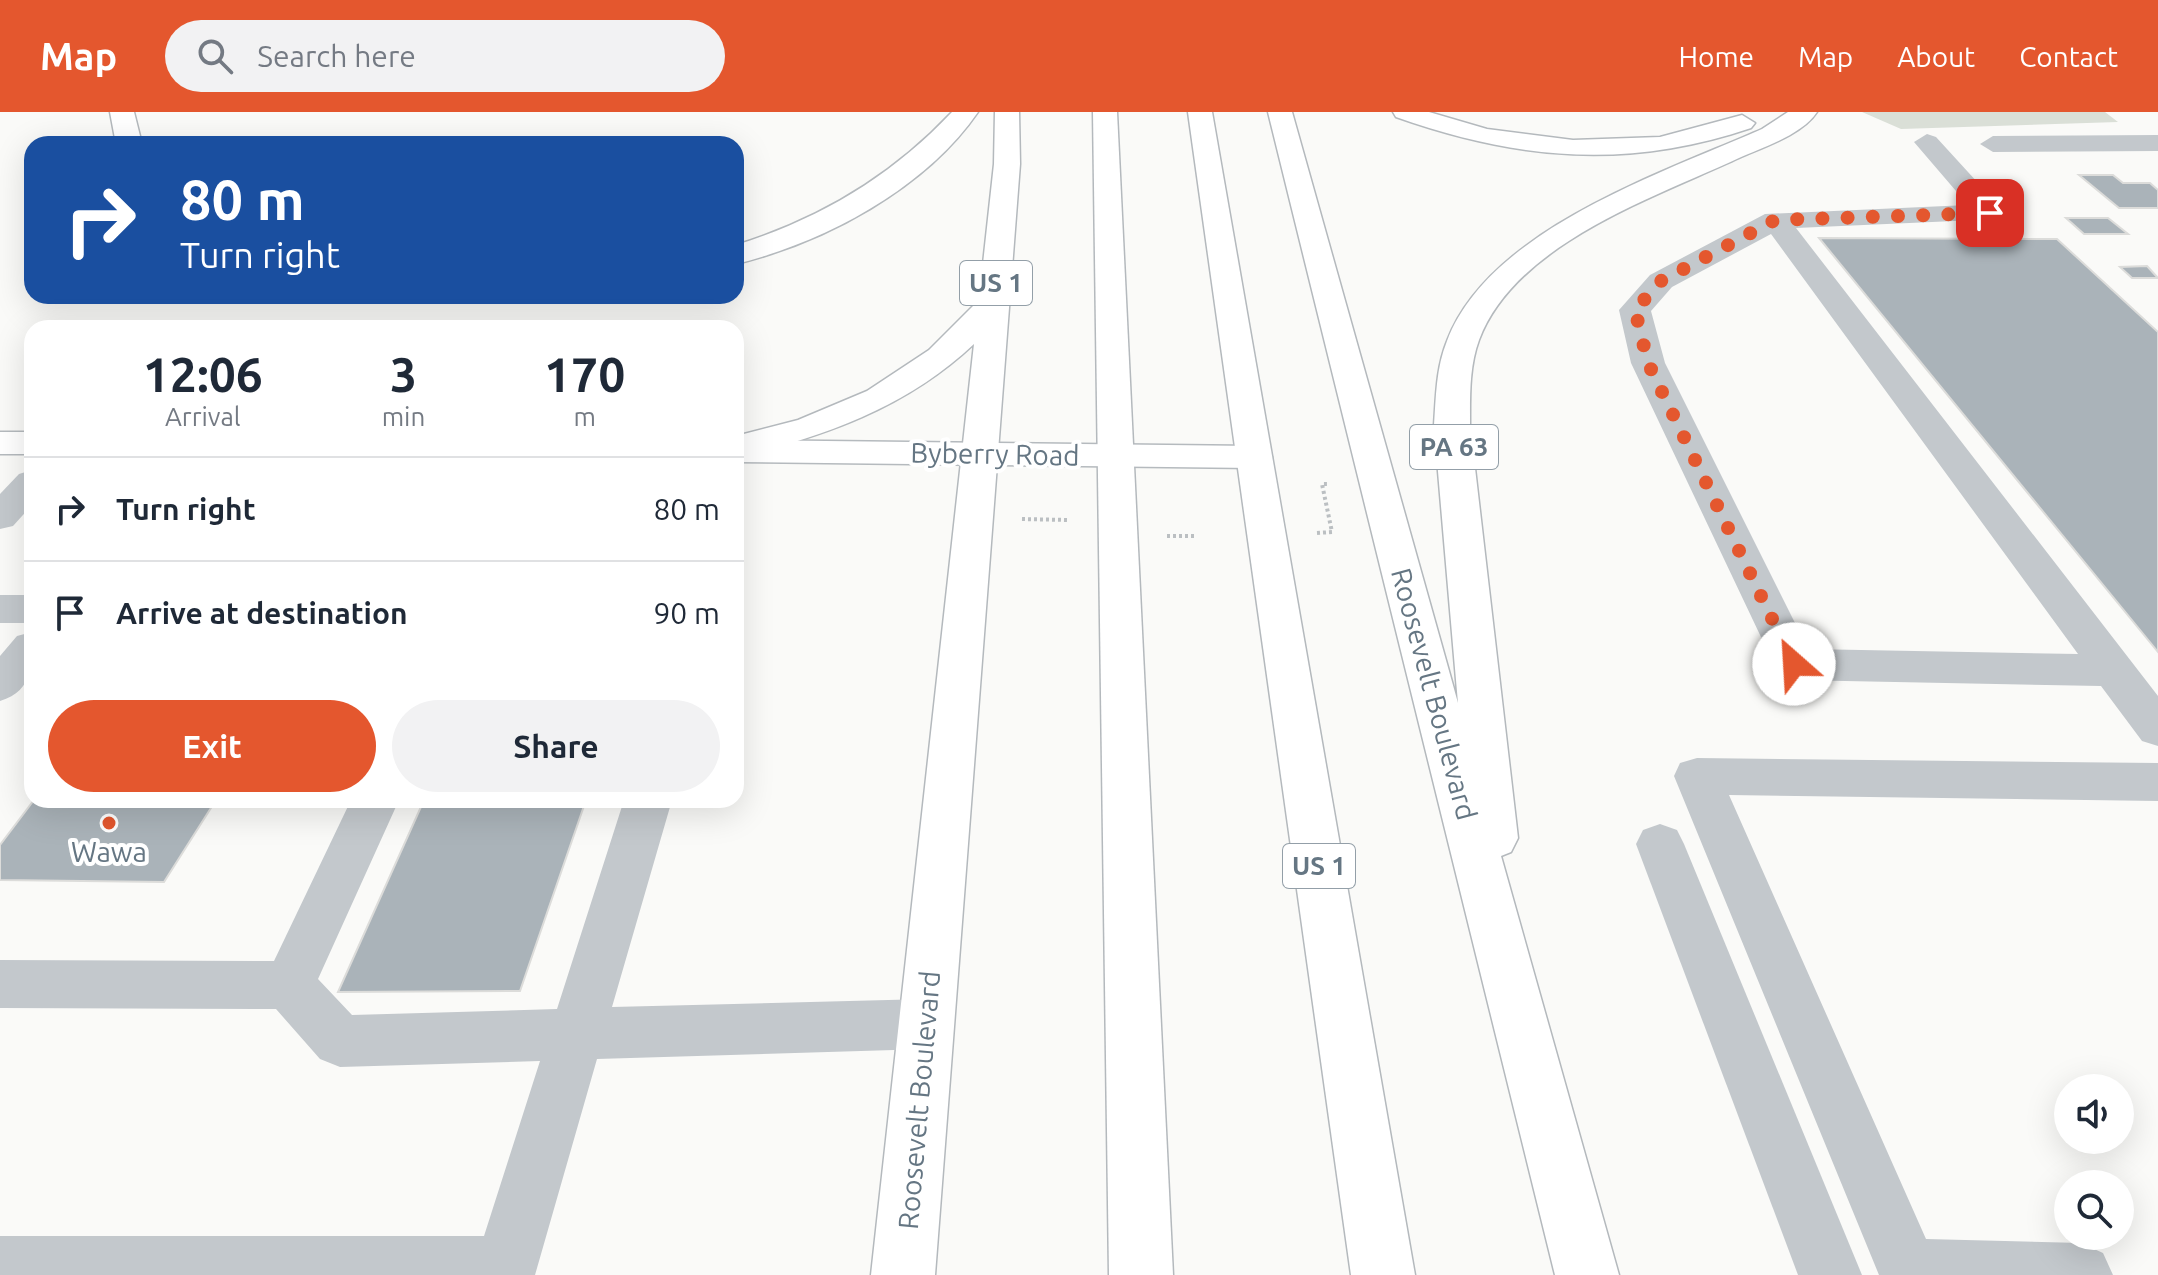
<!DOCTYPE html>
<html lang="en">
<head>
<meta charset="utf-8">
<style>
	body { margin:0; font-family:Ubuntu,sans-serif; background:#f2f2f3; color:#1f2937; height:100vh; display:flex; flex-direction:column; font-size:30px; white-space:nowrap }
	* { box-sizing:border-box; margin:0 }
	p { font-size:26px; color:#747a83 }
	.icon { flex:none; width:44px; height:44px; fill:none; stroke:currentColor; stroke-width:2; stroke-linecap:round; stroke-linejoin:round }
	.map { position:relative; flex:1; overflow:hidden }
	.details { position:absolute; left:24px; top:208px; width:720px; height:488px; display:flex; flex-direction:column; background:#fff; border-radius:24px; box-shadow:0 8px 32px #0002 }
	.details>* { flex:none }
	.hud { position:absolute; left:24px; top:24px; width:720px; height:168px; border-radius:24px; box-shadow:0 8px 32px #0002; background:#1a4fa0; color:#fff; overflow:hidden }
	.tools { position:absolute; left:2054px; top:962px; display:grid; gap:16px }
	.tools a { display:grid; place-items:center; width:80px; height:80px; border-radius:50%; background:#fff; box-shadow:0 8px 32px #0002; font-size:40px }
	.pin { position:absolute; display:grid; place-items:center; width:68px; height:68px; color:#fff; margin:-34px; border-radius:16px; box-shadow:0 4px 12px #0006 }
	.me { position:absolute; width:88px; margin:-44px; rotate:334deg; stroke-linejoin:round; filter:drop-shadow(0 0 6px #0008) }
	.turn { display:flex; align-items:center; gap:28px; height:168px; padding:0 24px; font-size:36px }
	.turn .icon { width:104px; height:104px; stroke-width:2.5 }
	.turn b { display:block; font-size:56px; line-height:68px }
	.eta { display:flex; justify-content:space-evenly; align-items:center; height:136px; text-align:center }
	.eta b { font-size:48px; font-weight:700; line-height:56px }
	.action { display:flex; gap:16px; margin-top:auto; padding:16px 24px }
	.action a { flex:1; height:92px; border-radius:48px; background:#e4572e; color:#fff; font-size:32px; font-weight:700; line-height:92px; text-align:center }
	.action a+a { background:#f2f2f3; color:#1f2937 }
	ul { padding:0; list-style:none }
	li { display:flex; align-items:center; gap:24px; height:104px; padding:0 24px; border-top:2px solid #e0e1e3 }
	li div { flex:1 }
	li b { display:block; font-size:30px }
	li em { font-style:normal }
	header { display:flex; align-items:center; gap:48px; box-sizing:border-box; height:112px; padding:0 40px; background:#e4572e; color:#fff }
	header strong { font-size:38px }
	nav { display:flex; gap:44px; margin-inline-start:auto; font-size:28px }
	.search { width:560px; height:72px; background:#f2f2f3; display:flex; align-items:center; gap:20px; box-sizing:border-box; padding:0 28px; border-radius:44px; color:#747a83; font-size:30px }
	.map>svg:first-child { display:block }
</style>
</head>
<body>
<header>
<strong>Map</strong>
<div class="search"><svg class="icon" aria-label="search" viewBox="0 0 24 24"><circle cx="10" cy="10" r="6"/><path d="M15 15l6 6"/></svg>Search here</div>
<nav><a>Home</a><a>Map</a><a>About</a><a>Contact</a></nav>
</header>
<div class="map">
<svg width="2158" height="1163" viewBox="0 0 2158 1163">
	<rect width="100%" height="100%" fill="#fafaf8"/>
	<polygon fill="#dadfd7" points="1862,0 2105,0 2118,10 1901,17"/>
	<g fill="#aab3b9" stroke="#dcdcda" stroke-width="2">
		<polygon points="2079,63 2113,63 2123,71 2150,71 2158,78 2158,96 2119,96"/>
		<polygon points="2066,106 2108,106 2128,122 2084,122"/>
		<polygon points="1819,126 2057,127 2158,220 2158,540"/>
		<polygon points="2147,154 2158,166 2132,166 2120,155"/>
		<polygon points="34,688 216,688 164,770 0,768 0,733"/>
		<polygon points="424,688 586,688 520,879 338,880"/>
	</g>
	<g fill="none" stroke-linecap="round" stroke-linejoin="round">
		<defs>
			<g id="major">
				<rect x="0" y="320" width="32" height="22"/>
				<polygon points="736,328 1254,334 1267,337 1272,345 1267,353 1254,356 736,350"/>
			</g>
			<g id="highway">
				<polygon points="110,0 134,0 142,32 116,32"/>
				<path d="M952,0H978C925,77 825,130 736,152V133C820,107 892,64 952,0Z"/>
				<path d="M995,0H1019L1020,52L935,1163H871L974,232C906,296 825,324 736,346V324L798,308L867,279L929,238L979,188L994,52Z"/>
				<polygon points="1093,0 1117,0 1173,1163 1109,1163"/>
				<polygon points="1188,0 1212,0 1415,1163 1351,1163"/>
				<path d="M1268,0H1292L1458,591L1434,313C1436,285 1436,256 1447,229C1489,118 1660,62 1762,17L1788,0H1817C1802,23 1763,35 1739,46C1653,86 1515,132 1479,228C1469,255 1470,285 1470,313L1518,726L1511,740L1501,744L1619,1163H1555Z"/>
				<path d="M1393,0H1429L1487,17L1573,28L1660,25L1742,3L1755,11L1751,16C1627,58 1518,48 1396,5Z"/>
			</g>
		</defs>
		<use href="#major" stroke="#b5babe" stroke-width="3"/>
		<use href="#highway" stroke="#b4b9bd" stroke-width="3"/>
		<g stroke="#bbbfc2" stroke-width="4" stroke-dasharray="3 3" stroke-linecap="butt">
			<polyline points="1022,407 1068,408"/>
			<polyline points="1317,421 1332,420 1322,372 1329,372"/>
			<polyline points="1167,424 1194,424"/>
		</g>
		<g fill="#c3c8cc" fill-rule="evenodd">
			<path d="M1927,22L1936,25L2000,95L2004,101L2000,107L1796,116L2158,584V634L2142,629L2101,574L1794,568L1779,563L1631,251L1619,198L1650,163L1765,102L1968,93L1914,30ZM1771,122L2078,542L1808,537L1665,251L1651,199L1672,175Z"/>
			<polygon points="2158,23 2158,39 1993,40 1980,32 1993,24"/>
			<polygon points="32,358 32,393 13,414 0,417 0,382 19,362"/>
			<rect x="0" y="483" width="32" height="28"/>
			<path d="M32,520C32,551 35,578 0,589V544L17,524Z"/>
			<polygon points="1697,646 2158,651 2158,689 1729,683 1926,1127 2081,1131 2103,1141 2113,1163 1879,1163 1674,664 1680,651"/>
			<polygon points="351,688 399,688 318,867 352,903 557,897 624,688 672,688 612,895 927,887 946,894 954,912 946,930 927,937 597,947 535,1163 0,1163 0,1124 484,1124 540,949 340,955 320,947 276,897 0,896 0,848 274,849"/>
			<polygon points="1660,712 1677,718 1684,732 1862,1163 1798,1163 1636,732 1643,718"/>
		</g>
		<use href="#major" fill="#fff" fill-rule="evenodd"/>
		<use href="#highway" fill="#fff" fill-rule="evenodd"/>
	</g>
	<g fill="none" stroke-linecap="round" stroke-linejoin="round">
		<polyline stroke="#e4572e" stroke-width="14" stroke-dasharray="0 25.2" points="1794,552 1648,251 1635,198 1661,169 1775,108 1990,101"/>
	</g>
	<circle fill="#e4572e" stroke="#fff" stroke-width="3" cx="109" cy="711" r="8"/>
	<g text-anchor="middle" stroke-width="8" stroke-linejoin="round" paint-order="stroke">
		<g fill="#fff" stroke="#939fa8" stroke-width="2">
			<rect x="960" y="149" width="72" height="44" rx="6"/>
			<rect x="1410" y="313" width="88" height="44" rx="6"/>
			<rect x="1283" y="732" width="72" height="44" rx="6"/>
		</g>
		<g font-size="26" font-weight="bold" fill="#657683">
			<text x="996" y="180">US 1</text>
			<text x="1454" y="344">PA 63</text>
			<text x="1319" y="763">US 1</text>
		</g>
		<g font-size="28" fill="#657683" stroke="#fff">
			<text transform="translate(995 342) rotate(1)" y="10">Byberry Road</text>
			<text transform="translate(1434 582) rotate(75)" y="10">Roosevelt Boulevard</text>
			<text transform="translate(919 988) rotate(-85)" y="10">Roosevelt Boulevard</text>
		</g>
		<g font-size="28" fill="#657683" stroke="#fff">
			<text x="109" y="750">Wawa</text>
		</g>
	</g>
</svg>
<div class="tools">
<a><svg class="icon" aria-label="sound" viewBox="0 0 24 24"><path d="M4 9h4l5-4v14l-5-4H4zM17 9q2 3 0 6"/></svg></a>
<a><svg class="icon" aria-label="search" viewBox="0 0 24 24"><circle cx="10" cy="10" r="6"/><path d="M15 15l6 6"/></svg></a>
</div>
<div class="pin" style="left:1990px;top:101px;background:#d93025"><svg class="icon" aria-label="arrive" viewBox="0 0 24 24"><path d="M6 21V4h12l-3 4 3 4H6"/></svg></div>
<svg class="me" style="left:1794px;top:552px" viewBox="-20 -20 40 40"><circle r="19" fill="#fff"/><path d="M0-13L10 11 0 6-10 11z" fill="#e4572e"/></svg>
<div class="hud">
<div class="turn"><svg class="icon" aria-label="right" viewBox="0 0 24 24"><path d="M7 20v-9h11M14 6l5 5-5 5"/></svg><div><b>80 m</b>Turn right</div></div>
</div>
<section class="details">
<div class="eta">
<div><b>12:06</b><p>Arrival</p></div>
<div><b>3</b><p>min</p></div>
<div><b>170</b><p>m</p></div>
</div>
<ul>
<li><svg class="icon" aria-label="right" viewBox="0 0 24 24"><path d="M7 20v-9h11M14 6l5 5-5 5"/></svg><div><b>Turn right</b></div><em>80 m</em></li>
<li><svg class="icon" aria-label="arrive" viewBox="0 0 24 24"><path d="M6 21V4h12l-3 4 3 4H6"/></svg><div><b>Arrive at destination</b></div><em>90 m</em></li>
</ul>
<div class="action"><a>Exit</a><a>Share</a></div>
</section>
</div>
</body>
</html>
